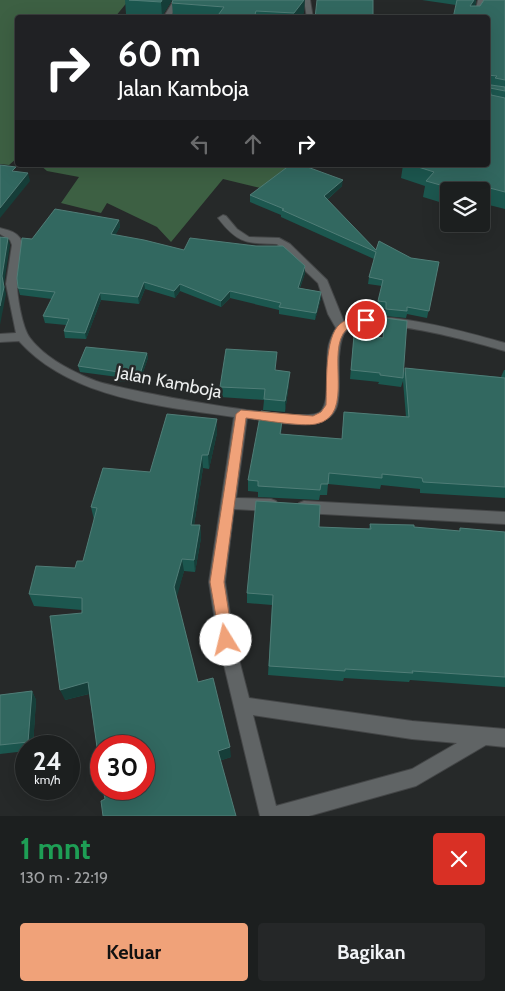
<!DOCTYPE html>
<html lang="id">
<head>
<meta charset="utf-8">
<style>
	body { margin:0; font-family:Cabin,sans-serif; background:#252728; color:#f1f3f6; height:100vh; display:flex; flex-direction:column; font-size:19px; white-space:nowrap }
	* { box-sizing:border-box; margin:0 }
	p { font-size:16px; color:#a0a2a4 }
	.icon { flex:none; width:28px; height:28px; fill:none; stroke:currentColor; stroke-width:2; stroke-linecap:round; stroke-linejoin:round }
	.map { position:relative; height:816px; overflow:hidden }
	.drawer { display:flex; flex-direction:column; background:#1c1f1f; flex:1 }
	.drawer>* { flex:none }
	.top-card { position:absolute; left:15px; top:15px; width:475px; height:152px; border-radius:5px; box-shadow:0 5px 20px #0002,0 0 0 1px #3a3d3d; background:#202124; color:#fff; overflow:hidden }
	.controls { position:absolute; left:440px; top:182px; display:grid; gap:10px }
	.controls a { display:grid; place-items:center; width:50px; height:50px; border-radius:5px; background:#1c1f1f; box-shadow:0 5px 20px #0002,0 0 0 1px #3a3d3d; font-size:25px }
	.speed { position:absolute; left:15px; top:735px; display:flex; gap:10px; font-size:25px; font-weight:700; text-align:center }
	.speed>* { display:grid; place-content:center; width:65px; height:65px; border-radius:50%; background:#1c1f1f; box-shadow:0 5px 20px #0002,0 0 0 1px #3a3d3d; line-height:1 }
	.speed small { font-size:12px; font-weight:400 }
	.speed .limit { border:8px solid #d22; background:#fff; color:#111 }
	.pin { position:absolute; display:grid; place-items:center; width:42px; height:42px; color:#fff; margin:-21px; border:2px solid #fff; border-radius:50%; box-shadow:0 1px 5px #0007 }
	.me { position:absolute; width:55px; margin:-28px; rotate:351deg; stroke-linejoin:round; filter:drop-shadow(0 0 4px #0008) }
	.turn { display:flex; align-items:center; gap:18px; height:105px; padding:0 20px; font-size:22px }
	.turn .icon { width:65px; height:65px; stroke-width:2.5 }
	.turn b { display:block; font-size:35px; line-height:42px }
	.lanes { display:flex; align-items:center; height:48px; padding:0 20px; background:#0003; justify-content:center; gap:25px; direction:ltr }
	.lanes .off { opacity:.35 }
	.round { display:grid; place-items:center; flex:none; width:52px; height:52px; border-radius:5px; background:#252728 }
	.overview { display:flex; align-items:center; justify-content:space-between; height:85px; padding:0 20px }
	h1 { font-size:30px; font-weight:700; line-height:38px; color:#1e9e55 }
	.action { display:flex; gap:10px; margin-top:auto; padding:10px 20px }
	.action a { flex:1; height:58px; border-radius:5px; background:#f0a279; color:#111; font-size:20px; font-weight:700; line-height:58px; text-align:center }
	.action a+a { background:#252728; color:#f1f3f6 }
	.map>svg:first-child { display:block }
</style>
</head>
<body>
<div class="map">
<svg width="505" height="816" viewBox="0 0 505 816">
	<rect width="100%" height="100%" fill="#262929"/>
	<g fill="#3d6043">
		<polygon points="0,0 129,0 115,17 18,18 17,158 9,165 0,164"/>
		<polygon points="40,165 298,165 273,191 223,179 171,242 157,227 107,203 101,213 61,203 79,177 47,171"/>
	</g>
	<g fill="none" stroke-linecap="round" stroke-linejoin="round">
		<defs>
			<g id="service">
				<polygon points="174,0 180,0 170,18 163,18"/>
				<polygon points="304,0 310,0 313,18 307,18"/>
				<polygon points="478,0 484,0 482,9 476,18 469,18 476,9"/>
			</g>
			<g id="minor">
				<path d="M223,215L226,216L237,229L249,237L279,238L290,244L327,280L344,322C377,306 469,333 505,343V351C478,343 365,311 346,331C340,337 340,349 339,357C338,373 341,390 337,406C328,436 270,421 247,418L236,498L271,499L276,501L278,505L276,509L271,511L234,509L225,582L234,640L249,698L412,721L505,729V747L486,745L416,786L309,816H260L218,640L209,582L234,417C162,406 71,399 19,341L0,342V334L16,333L6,284L12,245L10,240L0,234V228C7,230 15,231 20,238C26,250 18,267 17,279C16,292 22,328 30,338C45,358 73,372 96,381C122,390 305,425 320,412C331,403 326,364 328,349C329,341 332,335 336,328L328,314L318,283L277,244C246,243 238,244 218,218ZM253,715L412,739L457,743L412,769L276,806Z"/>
				<polygon points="304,501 505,512 505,524 304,513 299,511 297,507 299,503"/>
			</g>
		</defs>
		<use href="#service" stroke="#444647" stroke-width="2"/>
		<use href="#minor" stroke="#444647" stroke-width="2"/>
		<use href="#service" fill="#606465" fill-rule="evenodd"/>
		<use href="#minor" fill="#606465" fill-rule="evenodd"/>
	</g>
	<g fill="#1c574f">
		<polygon points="125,0 172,0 162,16 126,14"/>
		<polygon points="422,0 476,0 475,6 480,6 505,0 505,209 481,203 481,191 449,191 449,207 446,206 446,204 423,197 425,186 401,178 403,165 488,165 488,18 456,5"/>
		<polygon points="172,3 304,12 301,18 178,18 173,17"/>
		<polygon points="342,186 327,200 376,250 411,258 439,262 427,318 407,314 406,318 385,316 385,309 377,308 382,286 368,284 369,277 374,259 281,217 281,215 250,202 250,195"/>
		<polygon points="119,220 120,227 115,235 184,250 305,266 305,273 300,288 321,292 321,298 315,320 279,314 279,310 230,298 221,307 180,291 175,298 145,289 139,304 101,300 86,339 65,338 64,331 66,325 45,323 43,316 52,299 20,295 18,288 32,239"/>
		<polygon points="385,318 404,373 405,368 501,377 504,370 505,370 505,498 420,493 420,489 381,485 380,489 328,484 327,495 320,495 319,500 258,497 258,492 248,491 248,480 283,414 281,434 342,439 344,412 406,417 403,381 401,387 378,384 379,382 350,379 354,335 383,338"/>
		<polygon points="147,353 148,358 139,383 118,381 118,377 80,372 78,366"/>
		<polygon points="276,371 289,383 285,412 263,410 264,400 220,397 220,387"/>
		<polygon points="217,433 209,469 203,468 194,525 200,525 201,538 195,572 184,571 176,597 198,682 231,757 105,799 89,694 65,700 82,610 34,606 29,594 75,568 83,561 94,520 91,507"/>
		<polygon points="370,524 459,531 460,528 505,532 505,687 410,680 409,682 344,678 343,681 268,675 272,605 247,603 247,593 319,527 369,529"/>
		<polygon points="32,691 36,700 33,746 26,746 26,751 0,754 0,695"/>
	</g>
	<g fill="#163e39">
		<polygon points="162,0 172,0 162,16 161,2"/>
		<polygon points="304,0 305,0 304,12 301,18 294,18 294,13"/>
		<polygon points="474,0 476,0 474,8 470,6"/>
		<polygon points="28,173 30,181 0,218 0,208"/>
		<polygon points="343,180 342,186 323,203 324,196"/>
		<polygon points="119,220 120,227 112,241 111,234"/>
		<polygon points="8,238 10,245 4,284 6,294 0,325 0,306 2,276"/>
		<polygon points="305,266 305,273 297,295 298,288"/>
		<polygon points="144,282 145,289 139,304 138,297"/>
		<polygon points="180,284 180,291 175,298 174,291"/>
		<polygon points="230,291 230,298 221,307 221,301"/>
		<polygon points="321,292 321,298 315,320 316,313"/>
		<polygon points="100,293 101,300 86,339 85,333"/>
		<polygon points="147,353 148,358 139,383 139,377"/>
		<polygon points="290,372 289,383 285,412 285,401"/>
		<polygon points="283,414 282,425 279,445 280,434"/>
		<polygon points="217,419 217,433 209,469 208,455"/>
		<polygon points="202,455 203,468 192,538 191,525"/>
		<polygon points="200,525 201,538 195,572 194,560"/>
		<polygon points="182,559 184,571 176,600 174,587"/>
		<polygon points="88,682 92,693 65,700 60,690"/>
		<polygon points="32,691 36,700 33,746 31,746 28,742"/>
		<polygon points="230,747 231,757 219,761 218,751"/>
	</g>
	<g fill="#326860" stroke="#507d77">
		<polygon points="129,0 162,0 161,2"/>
		<polygon points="173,0 304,0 294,13 256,11 254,18 216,18 224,7 172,3"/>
		<polygon points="317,0 373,0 373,18 315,18"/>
		<polygon points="457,0 474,0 470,6 480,6 484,0 505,0 505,80 495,78 497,76 488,75 488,18 453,18"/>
		<polygon points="491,85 505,87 505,91 490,88 491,95 505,98 505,192 482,186 476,191 453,191 449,190 451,188 426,181 434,172 412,165 488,165 488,90"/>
		<polygon points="0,165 16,167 12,171 28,173 0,208"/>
		<polygon points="290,165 302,165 343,180 324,196 376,250 379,241 411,258 439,262 429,311 407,307 407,311 386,309 386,302 378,301 383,280 369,277 376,252 282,210 284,209 250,195"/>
		<polygon points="55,209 119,220 111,234 144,240 184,250 190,238 256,246 283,246 305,266 298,288 321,292 316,313 279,307 281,303 230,291 221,301 180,284 174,291 144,282 138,297 100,293 85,333 64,331 69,319 43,316 55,292 18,288 17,278 22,238 32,239"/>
		<polygon points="0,237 8,238 2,276 4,287 0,306"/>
		<polygon points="385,318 407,321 403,378 380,375 380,373 351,370 354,335 383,338"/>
		<polygon points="86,347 147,353 139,377 117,375 119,372 78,366"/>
		<polygon points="226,349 277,352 275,370 290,372 285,401 264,399 265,389 220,387"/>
		<polygon points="405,368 505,378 505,487 423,482 422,478 382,474 382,478 329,473 328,484 321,484 320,490 258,486 258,481 248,480 261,411 283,414 280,434 342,439 344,412 409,417"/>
		<polygon points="167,414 217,419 208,455 202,455 191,525 200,525 194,560 182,559 174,587 198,682 213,678 230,747 218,751 236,816 103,816 101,801 105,799 103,789 144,789 144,746 101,746 101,776 88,682 60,690 50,616 82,613 82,598 29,594 36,566 75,568 77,561 83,561 97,508 91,507 103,468 150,472"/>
		<polygon points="256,501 320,505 319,527 371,529 370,524 414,525 414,527 460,531 460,528 505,532 505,677 412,671 413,673 345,669 345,671 269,666 273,595 247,593"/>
		<polygon points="32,691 28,742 0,745 0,695"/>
	</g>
	<path fill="#f0a279" stroke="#9c694f" d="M366,317L371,320L369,322C362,324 354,323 347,329C324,350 357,416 316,424C302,427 262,420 246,418L224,582L233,640L231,645L226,647L221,645L210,582L236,414L241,410L313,416L321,412L326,405C327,386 324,337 340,324C347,318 356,318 366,317Z"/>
	<g text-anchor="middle" stroke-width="5" stroke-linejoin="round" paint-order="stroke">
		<g font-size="18" fill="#edefef" stroke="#262929">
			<text transform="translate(169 382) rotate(11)" y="6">Jalan Kamboja</text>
		</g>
	</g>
</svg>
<div class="controls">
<a><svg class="icon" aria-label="layers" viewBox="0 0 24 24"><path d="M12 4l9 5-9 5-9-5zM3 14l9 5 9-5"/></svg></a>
</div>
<div class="speed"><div>24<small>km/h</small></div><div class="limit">30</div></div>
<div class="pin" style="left:366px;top:320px;background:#d93025"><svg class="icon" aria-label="arrive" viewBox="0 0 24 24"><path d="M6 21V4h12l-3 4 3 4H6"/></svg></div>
<svg class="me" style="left:226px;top:640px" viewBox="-20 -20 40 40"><circle r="19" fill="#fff"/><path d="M0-13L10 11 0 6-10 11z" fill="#f0a279"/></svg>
<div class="top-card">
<div class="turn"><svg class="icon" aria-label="right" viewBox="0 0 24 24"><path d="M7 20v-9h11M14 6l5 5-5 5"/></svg><div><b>60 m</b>Jalan Kamboja</div></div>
<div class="lanes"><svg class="icon off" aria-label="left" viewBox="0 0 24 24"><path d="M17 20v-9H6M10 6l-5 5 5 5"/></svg><svg class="icon off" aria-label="ahead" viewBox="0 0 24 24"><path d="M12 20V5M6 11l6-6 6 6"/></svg><svg class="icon" aria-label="right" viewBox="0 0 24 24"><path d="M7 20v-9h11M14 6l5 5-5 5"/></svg></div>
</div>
</div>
<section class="drawer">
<div class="overview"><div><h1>1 mnt</h1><p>130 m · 22:19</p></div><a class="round" style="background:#d93025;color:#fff"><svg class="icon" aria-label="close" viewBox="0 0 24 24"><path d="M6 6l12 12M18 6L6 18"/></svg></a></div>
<div class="action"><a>Keluar</a><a>Bagikan</a></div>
</section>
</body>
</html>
